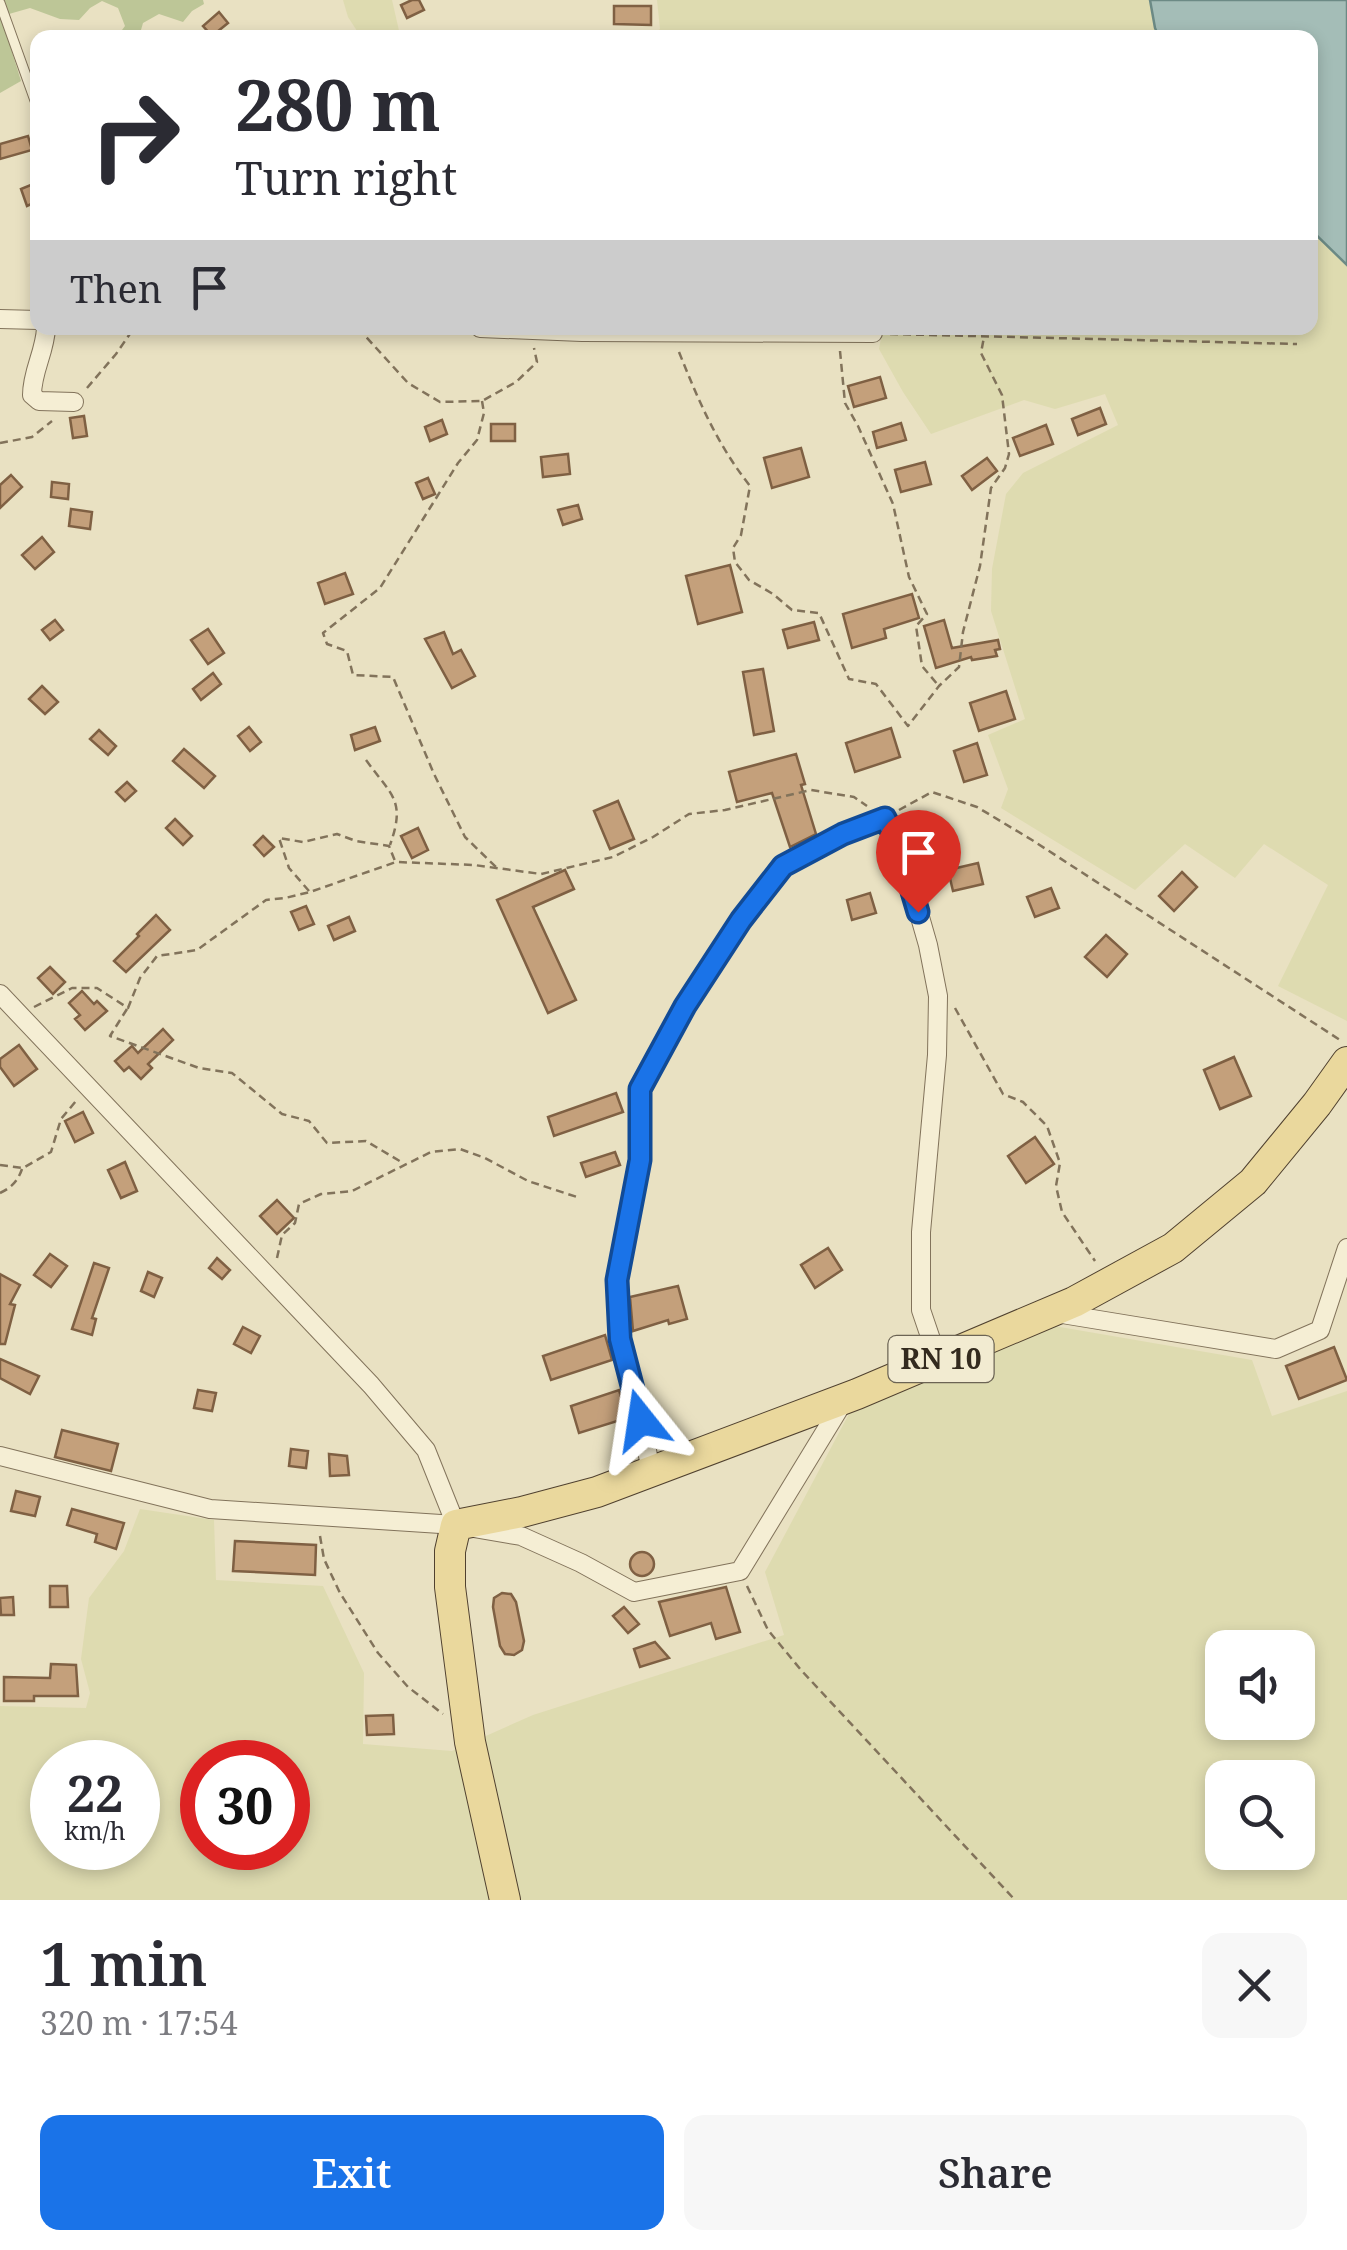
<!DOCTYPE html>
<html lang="en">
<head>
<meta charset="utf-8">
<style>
	body { margin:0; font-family:"Noto Serif",serif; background:#f7f7f7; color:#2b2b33; height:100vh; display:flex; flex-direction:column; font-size:38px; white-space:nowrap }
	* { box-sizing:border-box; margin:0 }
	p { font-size:32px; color:#7c7c81 }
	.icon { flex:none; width:55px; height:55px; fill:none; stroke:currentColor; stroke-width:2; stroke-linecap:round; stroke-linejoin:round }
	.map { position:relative; height:1900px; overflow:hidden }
	.details { display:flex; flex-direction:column; background:#fff; flex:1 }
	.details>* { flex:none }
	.banner { position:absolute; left:30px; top:30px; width:1288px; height:305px; border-radius:20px; box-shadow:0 5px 15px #0003; background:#fff; color:#2b2b33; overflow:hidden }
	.buttons { position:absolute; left:1205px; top:1630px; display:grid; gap:20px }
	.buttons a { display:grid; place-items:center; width:110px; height:110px; border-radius:20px; background:#fff; box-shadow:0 5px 15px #0003; font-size:50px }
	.speed { position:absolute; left:30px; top:1740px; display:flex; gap:20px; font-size:50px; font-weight:700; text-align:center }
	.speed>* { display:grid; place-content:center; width:130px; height:130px; border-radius:50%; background:#fff; box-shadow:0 5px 15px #0003; line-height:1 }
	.speed small { font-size:25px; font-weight:400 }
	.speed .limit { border:15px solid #d22; background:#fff; color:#111 }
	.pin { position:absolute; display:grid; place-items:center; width:85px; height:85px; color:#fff; margin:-102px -42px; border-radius:50% 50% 50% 0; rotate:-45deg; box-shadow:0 0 10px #0007 }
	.pin .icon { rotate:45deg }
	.me { position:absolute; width:110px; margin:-55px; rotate:345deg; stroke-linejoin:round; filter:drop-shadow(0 0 8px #0008) }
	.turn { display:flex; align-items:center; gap:35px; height:210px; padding:0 40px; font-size:45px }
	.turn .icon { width:130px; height:130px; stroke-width:2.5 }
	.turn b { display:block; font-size:70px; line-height:85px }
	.then { display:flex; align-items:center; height:95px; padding:0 40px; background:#0003; gap:20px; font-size:38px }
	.round { display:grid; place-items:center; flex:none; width:105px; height:105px; border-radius:20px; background:#f7f7f7 }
	.summary { display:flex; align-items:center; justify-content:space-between; height:170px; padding:0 40px }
	h1 { font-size:60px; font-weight:600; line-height:75px }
	.cta { display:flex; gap:20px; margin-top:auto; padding:20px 40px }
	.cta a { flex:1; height:115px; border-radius:20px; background:#1a73e8; color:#fff; font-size:40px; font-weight:600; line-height:115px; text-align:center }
	.cta a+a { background:#f7f7f7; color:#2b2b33 }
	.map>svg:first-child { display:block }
</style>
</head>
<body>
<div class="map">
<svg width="1347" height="1900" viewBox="0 0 1347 1900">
	<rect width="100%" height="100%" fill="#e9e1c2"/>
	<g fill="#dedbb0" fill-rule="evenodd">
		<polygon points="343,0 392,0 400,35 395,37 361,37 348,17"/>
		<polygon points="657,0 1150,0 1159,37 647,38 660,29"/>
		<polygon points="1310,229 1347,265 1347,1021 1278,986 1328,885 1264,844 1235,878 1185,844 1135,890 1001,808 1008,789 988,735 1025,719 991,611 992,569 1006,494 1023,473 1118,425 1105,394 1055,409 1024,400 931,434 903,392 879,349 883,328 1310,328"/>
		<path d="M1054,1326L1252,1360L1272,1416L1347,1391V1900H0V1706L86,1708L90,1693L81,1659L89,1598L124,1551L140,1509L214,1520L216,1580L323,1586L364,1673L363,1744L452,1751L533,1715L784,1635L765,1572L850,1412ZM1222,1648H1298V1722H1222ZM52,1762H138V1848H52ZM202,1762H288V1848H202ZM1222,1778H1298V1852H1222Z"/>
	</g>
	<g fill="#bdc697">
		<polygon points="4,0 203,0 204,4 192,11 183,22 159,14 143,23 139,37 116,38 125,26 118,8 102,1 90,8 79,20 60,19 30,8 9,14"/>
		<polygon points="0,13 21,81 0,93"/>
	</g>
	<polygon fill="#a4bdb7" stroke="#6c8a85" stroke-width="2.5" points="1150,0 1347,0 1347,265 1310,229 1310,38 1159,37 1155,28"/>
	<g fill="#c4a07b" stroke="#7f6043" stroke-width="2.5">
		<polygon points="412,0 419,0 424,10 407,18 401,5"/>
		<polygon points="614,6 651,6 651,25 614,24"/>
		<polygon points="219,12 228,23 212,36 203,26"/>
		<polygon points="28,136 32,150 0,159 0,144"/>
		<polygon points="38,182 38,201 27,206 21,189"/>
		<polygon points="880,377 886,398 854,407 848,386"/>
		<polygon points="1100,408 1106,424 1078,435 1072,419"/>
		<polygon points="84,416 87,436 73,438 70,418"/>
		<polygon points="442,420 447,434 430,441 425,427"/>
		<polygon points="901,423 906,440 877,448 873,432"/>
		<rect x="491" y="424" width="24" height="17"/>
		<polygon points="1046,425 1053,444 1020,456 1013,438"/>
		<polygon points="801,448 809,477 772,488 764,458"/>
		<polygon points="568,454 570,474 543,477 541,457"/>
		<polygon points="987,458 997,471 972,490 962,476"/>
		<polygon points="925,462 931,484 901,492 895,470"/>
		<polygon points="11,475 22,487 0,508 0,485"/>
		<polygon points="428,478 435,494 423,499 416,483"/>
		<polygon points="52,482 69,484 68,499 51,497"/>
		<polygon points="578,505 582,519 563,525 558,510"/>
		<polygon points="71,509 92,512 90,529 69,526"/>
		<polygon points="42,537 54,552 35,569 22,555"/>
		<polygon points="730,565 742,612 698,624 686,576"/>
		<polygon points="345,573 353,594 325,604 318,583"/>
		<polygon points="912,594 919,618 884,629 886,638 852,648 843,614"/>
		<polygon points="55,620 63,630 50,640 42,630"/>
		<polygon points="944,620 952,648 998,640 1000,649 995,650 997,656 972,660 971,657 936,668 924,626"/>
		<polygon points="814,622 819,640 788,648 783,630"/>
		<polygon points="208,629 224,653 208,664 191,640"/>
		<polygon points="444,632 453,654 461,650 475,676 452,688 425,639"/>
		<polygon points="763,669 774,731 754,735 743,672"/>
		<polygon points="213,673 221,684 201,700 193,689"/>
		<polygon points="42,686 58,702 45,714 29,699"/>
		<polygon points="1006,691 1015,719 979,731 970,703"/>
		<polygon points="249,727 261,742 250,751 238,736"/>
		<polygon points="375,727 380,741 355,750 351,735"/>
		<polygon points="891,728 900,757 855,772 846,743"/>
		<polygon points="99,730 116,746 108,755 90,739"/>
		<polygon points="977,743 987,775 964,782 954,751"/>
		<polygon points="184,749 215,776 204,788 173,761"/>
		<polygon points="796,754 805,784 801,785 816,834 790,847 772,793 737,802 729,772"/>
		<polygon points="127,782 136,791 125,801 116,792"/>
		<polygon points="618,801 634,839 610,849 594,811"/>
		<polygon points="175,819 192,836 183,845 166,828"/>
		<polygon points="418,828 428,850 412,858 401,836"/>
		<polygon points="263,836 274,847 264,856 254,845"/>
		<polygon points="978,863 983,884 953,891 948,870"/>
		<polygon points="565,870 574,889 533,907 576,1000 548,1013 497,900"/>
		<polygon points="1182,872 1197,887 1174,911 1159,896"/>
		<polygon points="1051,888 1059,908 1035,917 1027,897"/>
		<polygon points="870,893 876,913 852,920 847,900"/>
		<polygon points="306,906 314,924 299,930 291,912"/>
		<polygon points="156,915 170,930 126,972 114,961 139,936 137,934"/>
		<polygon points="349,917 355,931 334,940 328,926"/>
		<polygon points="1106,935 1127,954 1107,977 1085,957"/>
		<polygon points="50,967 65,982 53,994 38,978"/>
		<polygon points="82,991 94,1004 97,1001 107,1011 85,1030 75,1019 80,1015 69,1003"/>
		<polygon points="163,1029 173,1040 148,1064 152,1068 141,1079 129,1067 124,1071 115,1061 132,1046 138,1053"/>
		<polygon points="19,1045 37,1069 14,1086 0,1067 0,1059"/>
		<polygon points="1234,1057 1251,1096 1220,1109 1204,1070"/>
		<polygon points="616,1093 623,1112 554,1136 548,1117"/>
		<polygon points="83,1112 93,1133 75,1142 65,1121"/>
		<polygon points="1035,1137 1054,1164 1026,1183 1008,1156"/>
		<polygon points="615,1152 620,1165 586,1177 581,1163"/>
		<polygon points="125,1162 137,1191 121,1198 108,1170"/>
		<polygon points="277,1200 294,1218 277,1234 260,1216"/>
		<polygon points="828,1248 842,1270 815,1288 801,1265"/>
		<polygon points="50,1254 67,1266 51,1287 34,1275"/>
		<polygon points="217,1258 230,1270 222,1279 209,1268"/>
		<polygon points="94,1263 109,1268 92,1318 96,1319 92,1335 72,1329"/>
		<polygon points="148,1272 162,1278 154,1297 141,1291"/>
		<polygon points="0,1274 20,1285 10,1304 15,1305 5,1344 0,1344"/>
		<polygon points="678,1286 687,1319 669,1324 668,1320 633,1331 630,1297"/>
		<polygon points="243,1327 260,1336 251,1353 234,1344"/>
		<polygon points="605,1335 612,1360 551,1380 543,1356"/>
		<polygon points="1334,1347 1347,1380 1299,1399 1286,1366"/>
		<polygon points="0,1359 39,1376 30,1394 0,1378"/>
		<polygon points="198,1390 216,1393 212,1411 194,1408"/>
		<polygon points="619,1390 627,1418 579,1433 571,1406"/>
		<polygon points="62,1430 118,1444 111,1471 55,1457"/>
		<polygon points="291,1449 308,1451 306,1468 289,1466"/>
		<polygon points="329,1454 347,1456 349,1475 330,1476"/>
		<polygon points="16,1491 40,1497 35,1516 11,1511"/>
		<polygon points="72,1509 124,1523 116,1549 95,1542 97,1534 67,1525"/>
		<polygon points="235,1541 316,1545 315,1575 233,1571"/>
		<circle cx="642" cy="1564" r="12"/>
		<polygon points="50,1586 67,1586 68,1607 50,1607"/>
		<polygon points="726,1587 740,1632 716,1639 711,1623 670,1636 659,1602"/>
		<polygon points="502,1593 511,1594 516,1602 524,1641 522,1650 514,1655 505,1654 500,1646 493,1607 494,1598"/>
		<polygon points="13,1597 14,1615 1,1615 0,1598"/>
		<polygon points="624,1607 639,1624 628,1633 613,1616"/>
		<polygon points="655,1642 669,1658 640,1667 634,1649"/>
		<polygon points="51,1664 76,1665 78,1696 34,1696 34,1701 4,1701 4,1677 50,1678"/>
		<polygon points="393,1715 394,1734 367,1735 366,1716"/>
	</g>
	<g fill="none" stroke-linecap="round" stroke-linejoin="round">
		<defs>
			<polyline id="lane" points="0,3 38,109"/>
			<g id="street">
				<polyline points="0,319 38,320"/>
				<path d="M46,328C45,352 32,371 32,395L39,401L74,402"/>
				<polyline points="480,328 582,332 873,333"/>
				<polyline points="0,994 371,1385 426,1450 456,1525"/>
				<polyline points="1056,1313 1276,1349 1320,1330 1347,1248"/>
				<polyline points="0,1456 210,1509 456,1525 521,1536 581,1563 634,1592 740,1571 845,1399"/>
				<polyline points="651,1471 641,1420 620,1339 617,1280 640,1160 640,1089 685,1006 741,920 783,866 843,834 885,818 899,844 928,945 938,996 937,1055 921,1232 921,1310 938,1360"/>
			</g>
			<polyline id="primary" points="505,1900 470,1742 450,1587 450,1551 456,1525 522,1512 597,1492 857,1394 1074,1302 1173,1248 1253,1182 1317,1104 1347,1062"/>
		</defs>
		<use href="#lane" stroke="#82735b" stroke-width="11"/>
		<use href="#street" stroke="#82735b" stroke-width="20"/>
		<use href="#primary" stroke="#50412f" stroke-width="32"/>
		<g stroke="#82735b" stroke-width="2.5" stroke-dasharray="8 5" stroke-linecap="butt">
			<polyline points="358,328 408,383 440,402 482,401 516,382 537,362 534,348"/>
			<polyline points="890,334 1297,344"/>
			<polyline points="840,351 845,403 858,426 893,504 909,577 927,614 916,626 922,666 938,685"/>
			<path d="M679,352C699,402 717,444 750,486L741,535L733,548L735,562L749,580L773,594L792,610L819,613L849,679L876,684L908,726L939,686L959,667L963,632L980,566L991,488L1005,468L1009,454L1002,395L981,353L984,337"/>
			<polyline points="87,388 116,354 134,328"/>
			<polyline points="482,401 484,413 477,440 458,463 380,588 323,633 327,644 347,651 353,675 393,677 434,774 465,837 496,867"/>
			<polyline points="0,443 32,437 52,421"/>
			<path d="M366,760C392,796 406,800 390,845"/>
			<polyline points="899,810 932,792 977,807 1032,840 1340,1040"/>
			<polyline points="309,891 289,868 279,838 303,842 337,834 356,841 389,846 395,861"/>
			<polyline points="34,1007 72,988 97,988 128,1008 140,978 157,956 197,950 266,900 285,898 310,892 396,862 474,865 541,874 613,857 653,837 689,814 725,810 811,790 854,797 867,806"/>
			<polyline points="955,1008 1003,1094 1023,1102 1047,1126 1060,1163 1056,1186 1062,1212 1095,1261"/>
			<polyline points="127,1009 110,1036 199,1068 232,1073 282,1114 309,1121 327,1143 366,1141 403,1163"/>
			<polyline points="0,1165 23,1168 51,1152 61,1119 76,1101"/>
			<path d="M0,1193C11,1188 18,1181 22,1169"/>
			<polyline points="277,1258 282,1235 295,1223 299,1204 321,1194 352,1191 431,1152 460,1149 485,1158 528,1181 580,1198"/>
			<polyline points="320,1536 324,1559 340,1593 378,1653 408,1687 443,1714"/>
			<polyline points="747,1586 768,1630 801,1670 1015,1900"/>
		</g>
		<use href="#lane" stroke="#f5eed4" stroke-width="9"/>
		<use href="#street" stroke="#f5eed4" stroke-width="18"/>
		<use href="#primary" stroke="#ead89d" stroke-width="30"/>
	</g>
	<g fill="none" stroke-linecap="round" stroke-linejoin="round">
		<defs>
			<polyline id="route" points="641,1420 620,1339 617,1280 640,1160 640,1089 685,1006 741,920 783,866 843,834 885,818 898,844 918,912"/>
		</defs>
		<use href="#route" stroke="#114b97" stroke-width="25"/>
		<use href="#route" stroke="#1a73e8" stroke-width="18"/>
	</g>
	<g text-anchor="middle" stroke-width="10" stroke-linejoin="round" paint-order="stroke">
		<rect fill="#f2ebd1" stroke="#6c6454" stroke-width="2.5" x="888.5" y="1336" width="105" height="46" rx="8"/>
		<g font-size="28" font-weight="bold" fill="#332a1e">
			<text x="941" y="1369">RN 10</text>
		</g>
	</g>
</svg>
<div class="buttons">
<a><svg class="icon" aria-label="sound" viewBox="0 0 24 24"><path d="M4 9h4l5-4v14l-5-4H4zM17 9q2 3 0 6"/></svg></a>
<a><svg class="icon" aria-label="search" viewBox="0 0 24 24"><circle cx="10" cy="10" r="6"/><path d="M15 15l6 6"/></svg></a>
</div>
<div class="speed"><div>22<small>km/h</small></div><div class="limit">30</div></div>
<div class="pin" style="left:918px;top:912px;background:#d93025"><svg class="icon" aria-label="arrive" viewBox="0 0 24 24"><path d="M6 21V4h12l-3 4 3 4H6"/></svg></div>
<svg class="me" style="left:641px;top:1420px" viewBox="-20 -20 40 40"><path d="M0-17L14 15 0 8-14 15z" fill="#1a73e8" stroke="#fff" stroke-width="4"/></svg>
<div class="banner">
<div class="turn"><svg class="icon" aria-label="right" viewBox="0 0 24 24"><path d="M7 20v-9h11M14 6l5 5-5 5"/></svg><div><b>280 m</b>Turn right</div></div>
<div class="then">Then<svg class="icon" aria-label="arrive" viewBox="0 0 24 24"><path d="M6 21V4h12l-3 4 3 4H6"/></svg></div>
</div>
</div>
<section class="details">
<div class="summary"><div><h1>1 min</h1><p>320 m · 17:54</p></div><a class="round"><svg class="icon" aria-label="close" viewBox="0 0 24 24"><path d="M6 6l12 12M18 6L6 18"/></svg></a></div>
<div class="cta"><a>Exit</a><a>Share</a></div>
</section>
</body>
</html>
